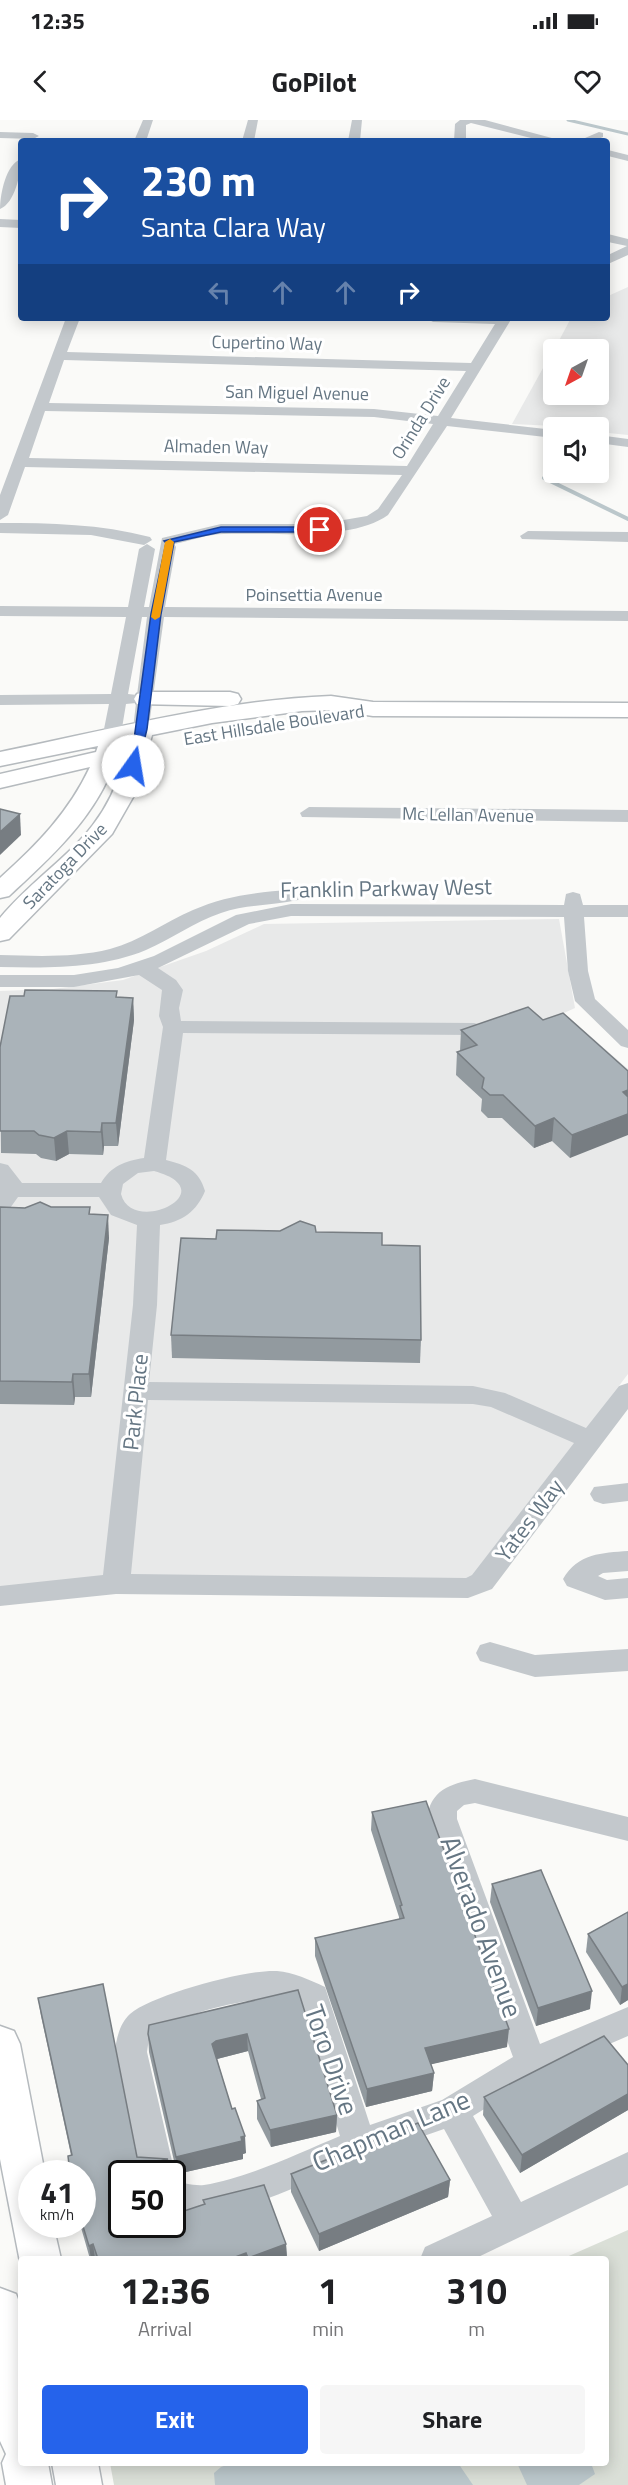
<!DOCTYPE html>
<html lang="en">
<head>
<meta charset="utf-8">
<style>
	body { margin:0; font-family:"Titillium Web",sans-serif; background:#f6f6f6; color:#202124; height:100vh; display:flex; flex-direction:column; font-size:22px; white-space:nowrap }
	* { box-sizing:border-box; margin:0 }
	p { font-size:20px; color:#757577 }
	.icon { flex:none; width:33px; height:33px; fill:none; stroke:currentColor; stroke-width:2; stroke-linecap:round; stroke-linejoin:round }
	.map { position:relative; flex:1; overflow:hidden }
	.panel { position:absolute; left:18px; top:2136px; width:591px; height:210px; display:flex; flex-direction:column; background:#fff; border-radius:6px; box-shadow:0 3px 15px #0003 }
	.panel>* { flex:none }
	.top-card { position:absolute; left:18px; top:18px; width:592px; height:183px; border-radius:6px; box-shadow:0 3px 15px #0003; background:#1a4fa0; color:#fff; overflow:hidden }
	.needle { width:39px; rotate:220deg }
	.tools { position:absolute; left:543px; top:219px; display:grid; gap:12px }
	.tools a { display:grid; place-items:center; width:66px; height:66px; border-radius:6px; background:#fff; box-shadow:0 3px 15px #0003; font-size:30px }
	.speed { position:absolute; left:18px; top:2040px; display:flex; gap:12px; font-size:30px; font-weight:700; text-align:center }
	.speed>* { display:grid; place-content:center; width:78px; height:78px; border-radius:50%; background:#fff; box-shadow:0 3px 15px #0003; line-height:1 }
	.speed small { font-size:15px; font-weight:400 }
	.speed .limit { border:3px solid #111; border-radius:9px; background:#fff; color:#111 }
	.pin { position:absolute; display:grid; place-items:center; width:51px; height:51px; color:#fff; margin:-26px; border:3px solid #fff; border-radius:50%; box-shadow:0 2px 6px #0007 }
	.me { position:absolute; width:66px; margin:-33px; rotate:13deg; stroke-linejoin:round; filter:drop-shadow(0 0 4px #0008) }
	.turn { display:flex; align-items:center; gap:21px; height:126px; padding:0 24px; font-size:27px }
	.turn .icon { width:78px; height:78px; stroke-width:2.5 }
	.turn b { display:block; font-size:42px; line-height:51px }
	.lanes { display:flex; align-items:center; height:57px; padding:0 24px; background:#0003; justify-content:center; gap:30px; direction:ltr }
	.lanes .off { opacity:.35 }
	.eta { display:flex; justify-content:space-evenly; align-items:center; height:102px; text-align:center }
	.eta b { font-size:36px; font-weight:700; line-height:42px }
	.action { display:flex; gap:12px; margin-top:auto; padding:12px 24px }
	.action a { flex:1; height:69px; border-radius:6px; background:#2563eb; color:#fff; font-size:24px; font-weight:700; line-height:69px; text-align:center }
	.action a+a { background:#f6f6f6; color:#202124 }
	.status { display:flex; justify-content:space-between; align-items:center; height:42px; padding:0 30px; background:#fff; direction:ltr }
	.status svg { height:16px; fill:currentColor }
	header { display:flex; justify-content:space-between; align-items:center; height:78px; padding:0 24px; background:#fff; font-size:27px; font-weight:700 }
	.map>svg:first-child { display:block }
</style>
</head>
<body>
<div class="status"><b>12:35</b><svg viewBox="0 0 49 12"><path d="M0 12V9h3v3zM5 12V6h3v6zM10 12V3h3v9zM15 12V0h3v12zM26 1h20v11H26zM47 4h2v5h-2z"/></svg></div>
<header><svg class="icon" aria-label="back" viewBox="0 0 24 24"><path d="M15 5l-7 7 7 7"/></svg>GoPilot<svg class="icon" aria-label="heart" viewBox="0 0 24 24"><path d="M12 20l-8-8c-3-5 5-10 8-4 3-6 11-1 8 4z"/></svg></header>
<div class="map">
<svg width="628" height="2365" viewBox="0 0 628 2365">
	<rect width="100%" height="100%" fill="#fafaf8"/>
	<g fill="#e8e9e9">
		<polygon points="628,167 628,315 599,312 598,308 512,304 553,230 554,274 598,274 598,230 554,230 571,198 608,198 608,176"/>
		<polygon points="559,799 575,888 564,893 628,949 628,1254 472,1459 0,1476 0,871 53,869 123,860 206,831 264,804"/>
	</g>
	<polygon fill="#dadfd7" points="628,2110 628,2365 114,2365 110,2343 606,2343 606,2139 562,2139"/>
	<g fill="#bbc7cb">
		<polygon points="232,2343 458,2343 473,2365 215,2365 214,2353 221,2347"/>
		<polygon points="517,2343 591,2343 595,2354 579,2365 527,2365"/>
	</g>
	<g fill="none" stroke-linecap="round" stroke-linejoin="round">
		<polyline stroke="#bbc7cb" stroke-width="3" points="568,0 628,14"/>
		<polyline stroke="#bbc7cb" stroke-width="4" points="544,358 628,399"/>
		<defs>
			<g id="major">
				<polygon points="145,572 230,572 238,574 241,579 238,584 230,586 137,584 134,579 137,574"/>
				<path d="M331,576L373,582L628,583V597L373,596L331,590L302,591L212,603L152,615L136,672L112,714L9,819L0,821V798C49,740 104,721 124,639L115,641C97,696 50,738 9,776L0,778V758C37,725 69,692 90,647L0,668V654L96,632L98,626L0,646V632C109,610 220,580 331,576ZM128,620L127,626H120V621Z"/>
				<polygon points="0,1906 14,1911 20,1924 45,2054 32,2054 32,2104 53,2104 61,2139 21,2139 21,2147 0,2039"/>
				<polygon points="0,2168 16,2174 21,2187 21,2343 48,2343 52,2365 6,2365 2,2343 6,2334 0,2321"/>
				<polygon points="52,2343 98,2343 102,2365 56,2365"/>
			</g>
		</defs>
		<use href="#major" stroke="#b5babe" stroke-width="3"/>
		<g fill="#c3c8cc" fill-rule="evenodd">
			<polygon points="143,0 153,0 146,21 134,21"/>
			<polygon points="248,0 258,0 254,21 242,21"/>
			<polygon points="352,0 362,0 360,21 348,21"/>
			<polygon points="460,0 485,0 563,21 543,21 471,3 466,5 466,21 454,21 455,4"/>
			<polygon points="0,12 33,13 39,16 33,19 0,18"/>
			<polygon points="599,12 603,13 603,17 594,21 578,21"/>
			<polygon points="608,30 628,35 628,41 608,36"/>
			<path d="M21,39C21,53 15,83 0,89C0,74 6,44 21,39Z"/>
			<polygon points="0,99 21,100 21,108 0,107"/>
			<polygon points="608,114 628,119 628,135 608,144 608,135 627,126 608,122"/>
			<path d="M66,198H80L67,232L471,243L495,204L433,202L426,198H512L451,298L554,310V318L447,306L388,395C351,422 269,412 224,414C208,414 190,421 174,424L176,427L165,487L628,491V501L164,497L148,613L142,614L133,609L136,583L126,584L121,614L112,619L103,614L109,584L0,585V575L111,574L126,497L0,496V486L128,487L139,429L147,424L155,429L144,487H149L162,418L221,404H320L367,396L378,389L402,355L25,347L8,395L0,400V375ZM64,240L466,251L438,296L374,289L49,283ZM45,291L374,297L433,304L407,346L29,338ZM142,497H147L137,575L128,574Z"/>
			<polygon points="598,315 628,319 628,327 598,323"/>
			<path d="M0,403C51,403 100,404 150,417L152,420L144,425L91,415L0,413Z"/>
			<polygon points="528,411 628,412 628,422 522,419 520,416"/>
			<polygon points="309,687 628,690 628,702 302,697 300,693"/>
			<path d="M291,770L301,776L298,780C272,786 246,784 221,793C194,802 172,819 146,830C100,849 49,848 0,847V835C36,836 74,838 110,829C140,821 165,802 193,790C224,776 257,772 291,770Z"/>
			<path d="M573,772L580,774L583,785H628V797H584L588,851L595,879L628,910V928L621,926L575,881L568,851L564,797L291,796L249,804L158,848L176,860L183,870L179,888L181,901L474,903L481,905L484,909L481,913L474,915L183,913L166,1040C186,1045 199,1050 205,1071C197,1091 182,1102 160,1105L157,1185L149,1262L473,1266L505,1273L586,1308L619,1266L628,1263V1289L492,1469L468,1478L116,1474L0,1486V1466L103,1455L133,1185L137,1105L111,1095L99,1077H18L8,1091L0,1093V1043L8,1045L22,1063H101C111,1046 125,1041 144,1038L163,907L159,896L162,870L139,855L74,867H0V855H74L118,848L154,836L236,795L291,784L564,785L566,774ZM154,1051C227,1071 132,1117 121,1074L123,1064L138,1053ZM148,1280L473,1284L491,1287L574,1323L472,1455L466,1458L131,1454Z"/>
			<polygon points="628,1363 628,1381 603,1384 594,1381 590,1374 594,1367"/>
			<path d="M628,1431V1451L603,1453L598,1456L607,1460L628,1458V1478L605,1480L567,1466L563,1459C578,1433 602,1433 628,1431Z"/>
			<polygon points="490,1522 535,1535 628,1529 628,1551 535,1557 480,1541 476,1533 480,1525"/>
			<path d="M475,1659L628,1697V1721L475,1683L464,1685L457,1691V1699L540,1924L628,1887V1916L542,1953L473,1996L521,2082L628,2032V2065L474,2139H420L425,2127L492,2096L444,2009C418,2018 392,2027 367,2037C323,2054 216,2110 172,2093V2059C182,2063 194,2066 204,2065C248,2058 299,2033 340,2016L301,1886C292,1882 283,1879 274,1879C245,1878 168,1896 149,1918L147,1932L175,2054L172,2059V2054H141L115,1932C116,1919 120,1903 130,1894C152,1875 247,1849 277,1851C293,1852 310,1860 325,1867L370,2005L442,1980L513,1937L427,1699C430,1670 450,1664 475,1659Z"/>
		</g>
		<use href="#major" fill="#fff" fill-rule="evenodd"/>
	</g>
	<g fill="#929a9f">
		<polygon points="118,878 133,878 134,900 118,1026 104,1026 103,1035 69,1034 56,1041 41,1038 36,1034 1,1033 0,927"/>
		<polygon points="543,900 628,951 570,1038 552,1021 534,1028 502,998 488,998 481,991 482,979 456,955 457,932 460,931 461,910"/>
		<polygon points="0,1087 25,1088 51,1087 91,1094 109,1118 91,1277 75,1277 74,1285 0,1284"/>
		<polygon points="316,1112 382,1125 421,1220 420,1243 172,1238 171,1215 216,1119"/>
		<polygon points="372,1692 507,1927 431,1944 434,1953 432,1971 366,1987 315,1836 315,1818 399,1799 399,1797 371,1710"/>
		<polygon points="492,1764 590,1889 536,1906 490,1782"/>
		<polygon points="628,1792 628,1880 620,1885 586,1832 588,1814"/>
		<polygon points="298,1870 337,1995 336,2012 271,2027 257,1999 257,1981 261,1979 248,1931 217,1939 232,1989 246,2033 243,2034 243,2039 177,2054 149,1932 148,1914"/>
		<polygon points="38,1878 122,2054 122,2104 172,2104 204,2085 203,2080 286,2124 287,2139 90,2139 80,2104 82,2104 71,2035 41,1896"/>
		<polygon points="628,1945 628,1990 520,2053 483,1995 484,1977"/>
		<polygon points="291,2054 450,2060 448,2077 319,2131 291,2072"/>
	</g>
	<g fill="#777d82">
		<polygon points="20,694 21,715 0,735 0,712"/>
		<polygon points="133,878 134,900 118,1026 116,1003"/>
		<polygon points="628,970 628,992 623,972"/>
		<polygon points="628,994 628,1015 570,1038 572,1015"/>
		<polygon points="554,998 552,1021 534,1028 535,1006"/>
		<polygon points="102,1003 104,1026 103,1035 101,1012"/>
		<polygon points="67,1011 69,1034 56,1041 54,1018"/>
		<polygon points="108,1095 109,1118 91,1277 89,1254"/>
		<polygon points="73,1254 75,1277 74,1285 72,1262"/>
		<polygon points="628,1864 628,1880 620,1885 622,1867"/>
		<polygon points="592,1871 590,1889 536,1906 538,1888"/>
		<polygon points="509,1909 507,1927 424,1946 425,1928"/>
		<polygon points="247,1914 248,1931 217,1939 212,1924 216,1921"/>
		<polygon points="434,1953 432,1971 366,1987 367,1969"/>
		<polygon points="628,1974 628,1990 520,2053 522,2035"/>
		<polygon points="337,1995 336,2012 271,2027 270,2010"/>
		<polygon points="245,2016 246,2033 243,2034 243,2039 177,2054 176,2037"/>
		<polygon points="168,2039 169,2054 145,2054 144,2045"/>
		<polygon points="122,2059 122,2077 118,2060"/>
		<polygon points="450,2060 448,2077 319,2131 319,2114"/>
		<polygon points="93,2124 95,2139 91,2139 89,2126"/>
		<polygon points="286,2124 287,2139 248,2139 248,2138"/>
		<polygon points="246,2133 246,2139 230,2139"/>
	</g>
	<g fill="#aab3b9" stroke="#777d82" stroke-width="1.5">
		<polygon points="0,689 20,694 0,712"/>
		<polygon points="25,870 117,871 116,877 133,878 116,1003 102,1003 101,1012 67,1011 54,1018 39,1015 34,1011 0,1011 0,927 10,876 24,876"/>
		<polygon points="528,887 543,900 563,893 628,951 628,970 623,972 628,977 628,994 572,1015 554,998 535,1006 503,975 490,975 482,968 484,958 457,932 477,925 461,910"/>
		<polygon points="40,1082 51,1087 90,1087 89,1094 108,1095 89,1254 73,1254 72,1262 0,1261 0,1087 25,1088"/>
		<polygon points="300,1101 315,1106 316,1112 382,1113 382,1125 420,1126 421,1220 171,1215 181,1118 216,1119 217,1110 280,1111"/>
		<polygon points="426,1681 509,1909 425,1928 434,1953 367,1969 315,1818 404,1798 400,1786 402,1785 372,1692"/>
		<polygon points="541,1750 592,1871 538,1888 492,1764"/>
		<polygon points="628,1792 628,1864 622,1867 588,1814"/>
		<polygon points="103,1864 137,2037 168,2039 144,2045 146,2054 122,2054 122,2059 118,2060 122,2071 122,2104 172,2104 172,2095 205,2084 203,2080 264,2065 286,2124 248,2138 246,2133 230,2139 98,2139 93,2124 89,2126 82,2103 82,2054 70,2054 68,2036 72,2035 38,1878"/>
		<polygon points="298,1870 337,1995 270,2010 257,1981 265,1978 247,1914 216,1921 212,1924 232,1989 235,1988 245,2016 241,2017 242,2021 176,2037 148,1914 149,1905"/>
		<polygon points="604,1916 628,1945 628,1974 522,2035 484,1977"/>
		<polygon points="418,2003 450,2060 319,2114 291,2054"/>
	</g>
	<polygon fill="#2563eb" stroke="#184099" stroke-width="1.5" points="221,407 320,407 325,410 320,412 221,412 174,422 161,494 147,609 138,646 130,649 151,494 166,423 164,421"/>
	<polygon fill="#f59e0b" points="170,419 174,422 160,497 155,500 151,497 165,422"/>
	<g text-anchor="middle" stroke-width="6" stroke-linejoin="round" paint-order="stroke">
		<g font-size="18" fill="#657683" stroke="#fff">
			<text transform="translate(267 223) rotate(1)" y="6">Cupertino Way</text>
			<text transform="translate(297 273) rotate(1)" y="6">San Miguel Avenue</text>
			<text transform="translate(421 298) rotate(-58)" y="6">Orinda Drive</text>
			<text transform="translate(216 327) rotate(1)" y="6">Almaden Way</text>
			<text x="314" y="481">Poinsettia Avenue</text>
			<text transform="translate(274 605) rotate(-9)" y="6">East Hillsdale Boulevard</text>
			<text transform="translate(468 695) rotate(1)" y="6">Mc Lellan Avenue</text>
			<text transform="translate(65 746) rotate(-46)" y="6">Saratoga Drive</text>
		</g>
		<g font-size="22" fill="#657683" stroke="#fff">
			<text transform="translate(386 768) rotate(-1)" y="8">Franklin Parkway West</text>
			<text transform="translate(135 1282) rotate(-84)" y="8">Park Place</text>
			<text transform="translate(529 1400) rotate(-53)" y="8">Yates Way</text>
		</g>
		<g font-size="27" fill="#657683" stroke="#fff">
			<text transform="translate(481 1807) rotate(70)" y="9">Alverado Avenue</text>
			<text transform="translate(331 1940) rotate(71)" y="9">Toro Drive</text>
			<text transform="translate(391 2011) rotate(-23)" y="9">Chapman Lane</text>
		</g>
	</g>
</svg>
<div class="tools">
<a><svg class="needle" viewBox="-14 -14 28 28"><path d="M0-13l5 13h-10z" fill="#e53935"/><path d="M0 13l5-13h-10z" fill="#757577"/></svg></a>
<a><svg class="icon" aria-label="sound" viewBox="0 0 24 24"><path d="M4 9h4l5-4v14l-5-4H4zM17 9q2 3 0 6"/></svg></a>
</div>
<div class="speed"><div>41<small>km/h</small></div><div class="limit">50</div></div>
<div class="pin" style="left:320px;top:410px;background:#d93025"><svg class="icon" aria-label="arrive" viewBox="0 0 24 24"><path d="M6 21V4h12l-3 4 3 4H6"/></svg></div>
<svg class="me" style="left:133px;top:646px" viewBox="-20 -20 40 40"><circle r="19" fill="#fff"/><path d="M0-13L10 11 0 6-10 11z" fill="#2563eb"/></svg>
<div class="top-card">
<div class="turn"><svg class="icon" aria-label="right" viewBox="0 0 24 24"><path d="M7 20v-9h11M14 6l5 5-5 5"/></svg><div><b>230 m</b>Santa Clara Way</div></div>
<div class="lanes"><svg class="icon off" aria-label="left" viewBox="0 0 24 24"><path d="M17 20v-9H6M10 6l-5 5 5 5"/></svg><svg class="icon off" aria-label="ahead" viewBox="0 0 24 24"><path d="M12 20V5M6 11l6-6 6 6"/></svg><svg class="icon off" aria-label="ahead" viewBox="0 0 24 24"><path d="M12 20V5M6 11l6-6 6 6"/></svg><svg class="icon" aria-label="right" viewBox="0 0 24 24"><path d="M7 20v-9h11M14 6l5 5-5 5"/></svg></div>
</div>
<section class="panel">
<div class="eta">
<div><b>12:36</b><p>Arrival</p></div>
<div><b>1</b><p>min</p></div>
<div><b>310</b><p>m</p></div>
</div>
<div class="action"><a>Exit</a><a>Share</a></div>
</section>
</div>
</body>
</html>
